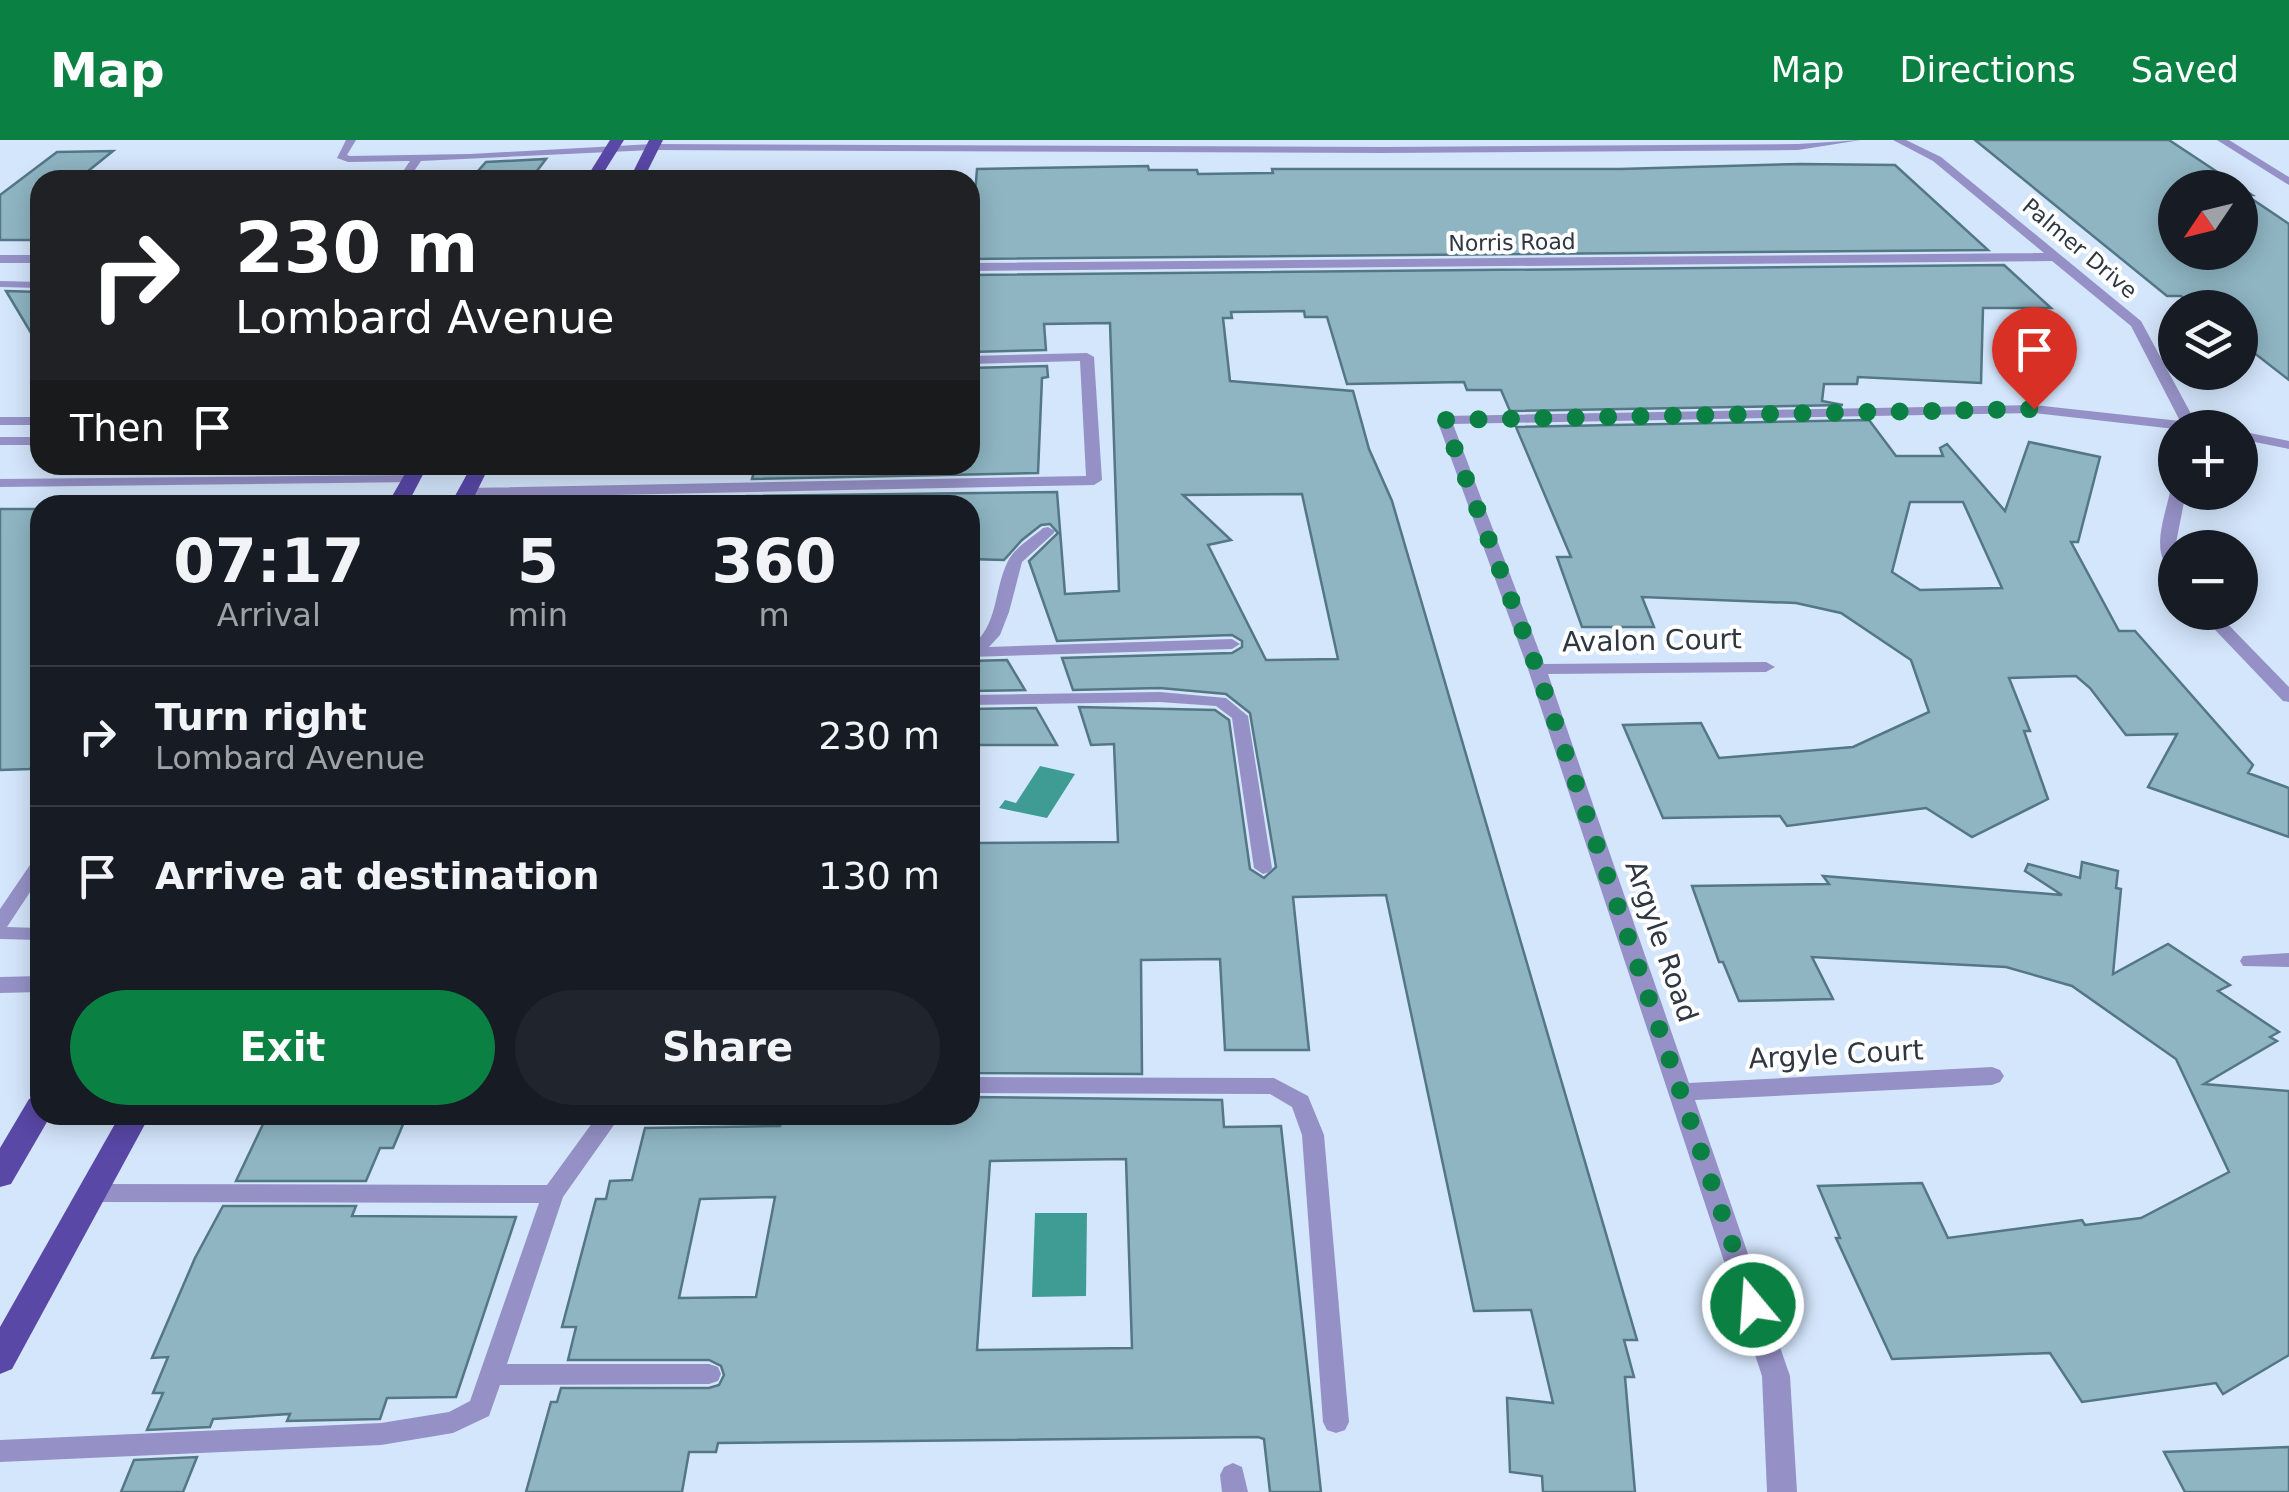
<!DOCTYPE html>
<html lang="en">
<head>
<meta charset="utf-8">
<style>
	body { margin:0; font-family:"DejaVu Sans",sans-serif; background:#20242c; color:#f1f3f6; height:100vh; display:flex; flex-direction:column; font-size:38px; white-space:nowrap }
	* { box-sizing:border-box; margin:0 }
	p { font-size:32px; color:#9ea1a6 }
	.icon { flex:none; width:55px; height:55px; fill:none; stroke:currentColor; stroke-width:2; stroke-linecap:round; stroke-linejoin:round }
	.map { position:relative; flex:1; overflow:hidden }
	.drawer { position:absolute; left:30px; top:355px; width:950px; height:630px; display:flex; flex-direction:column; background:#171b24; border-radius:30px; box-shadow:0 5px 25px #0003 }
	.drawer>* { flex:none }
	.banner { position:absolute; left:30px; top:30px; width:950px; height:305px; border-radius:30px; box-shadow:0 5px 25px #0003; background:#202124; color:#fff; overflow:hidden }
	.needle { width:65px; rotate:235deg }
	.controls { position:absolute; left:2158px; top:30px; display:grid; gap:20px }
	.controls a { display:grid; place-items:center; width:100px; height:100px; border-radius:50%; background:#171b24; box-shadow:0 5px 25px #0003; font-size:50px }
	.pin { position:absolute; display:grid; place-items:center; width:85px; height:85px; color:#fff; margin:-102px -42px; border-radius:50% 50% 50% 0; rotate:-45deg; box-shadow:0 0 10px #0007 }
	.pin .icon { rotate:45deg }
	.me { position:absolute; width:110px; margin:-55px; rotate:342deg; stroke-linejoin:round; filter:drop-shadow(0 0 8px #0008) }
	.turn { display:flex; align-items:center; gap:35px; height:210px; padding:0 40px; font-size:45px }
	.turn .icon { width:130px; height:130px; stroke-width:2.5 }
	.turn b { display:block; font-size:70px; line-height:85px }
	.then { display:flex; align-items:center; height:95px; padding:0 40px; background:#0003; gap:20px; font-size:38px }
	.eta { display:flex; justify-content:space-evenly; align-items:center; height:170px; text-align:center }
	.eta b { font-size:60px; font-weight:600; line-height:70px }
	.button { display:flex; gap:20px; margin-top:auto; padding:20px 40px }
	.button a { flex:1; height:115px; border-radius:60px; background:#0b8043; color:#fff; font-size:40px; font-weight:600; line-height:115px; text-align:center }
	.button a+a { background:#20242c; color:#f1f3f6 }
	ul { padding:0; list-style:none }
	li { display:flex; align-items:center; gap:30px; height:140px; padding:0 40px; border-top:2px solid #363941 }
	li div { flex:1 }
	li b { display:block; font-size:38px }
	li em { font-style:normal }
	header { display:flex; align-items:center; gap:60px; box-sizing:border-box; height:140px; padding:0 50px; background:#0b8043; color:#fff }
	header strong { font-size:48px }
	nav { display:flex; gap:55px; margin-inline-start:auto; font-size:35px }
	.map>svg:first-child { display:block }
</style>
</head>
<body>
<header>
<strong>Map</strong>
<nav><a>Map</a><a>Directions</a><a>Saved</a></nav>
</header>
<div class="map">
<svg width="2289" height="1352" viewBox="0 0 2289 1352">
	<rect width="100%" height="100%" fill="#d4e6fc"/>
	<g fill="#3e9c95">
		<polygon points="1040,626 1075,634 1047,678 999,668 1005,660 1016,663"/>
		<polygon points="1035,1073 1087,1073 1086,1156 1032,1157"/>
	</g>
	<g fill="#8fb5c3" stroke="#537784" stroke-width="2.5" fill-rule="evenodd">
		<path d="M1975,0H2169L2252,55H2246L2289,84V240L2240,202V168H2196L2181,156H2167ZM2175,48H2240V112H2175Z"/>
		<polygon points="113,11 77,40 40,40 40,100 0,100 0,55 57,12"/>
		<polygon points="546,19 530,40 470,40 486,22"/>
		<polygon points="1800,24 1895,25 1988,110 970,119 977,29 1148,26 1149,30 1197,30 1198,34 1273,33 1272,29 1620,29"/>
		<path d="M2004,125L2051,168H1983L1981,243L1858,237L1857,244H1824L1822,261L1843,265L1510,271L1501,250H1467L1464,242L1347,244L1327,177H1305L1304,171L1231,172L1232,178H1223L1230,241L1353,251L1369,309L1392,361L1637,1200H1624L1634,1237H1625L1635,1352H1543L1542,1336L1510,1332L1507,1258L1553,1263L1531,1170L1474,1171L1386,755L1293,757L1309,910H1225L1220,819L1141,820L1142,934L970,933V703L1118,702L1114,604L1091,605L1079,567L1215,570L1229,580L1250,729L1264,738L1276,727L1250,573L1226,554L1160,548L1073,550L1062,518L1232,513L1242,507V501L1232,495L1057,501L1029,421L1058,393L1050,384L1041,385L1022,400L1004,420L970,419V365H745L747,356L1057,352L1065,454L1119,451L1110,183L1044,184L1046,210L970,212V135ZM1302,354L1338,519L1266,520L1208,405L1231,400L1183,355Z"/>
		<polygon points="6,151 40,152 40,208"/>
		<polygon points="1047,226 1048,237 1042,238 1038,333 752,339 756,325 970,325 970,228"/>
		<path d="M1869,280L1896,316H1943L1940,308L1947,304L2005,371L2029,302L2100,317L2078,402H2071L2119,491H2135L2253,625L2248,633L2289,648V697L2148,647L2177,594L2126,595L2090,548L2076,536L2009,538L2030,591H2024L2048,659L1972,697L1926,668L1787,686L1780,676L1663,678L1623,585L1701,583L1719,618L1853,607L1929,572L1911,520L1841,473L1796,463L1642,457L1654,487H1582L1557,417H1571L1516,287ZM1910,362H1963L2002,448L1920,450L1892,432Z"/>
		<polygon points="0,369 40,369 40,616 30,629 0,630"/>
		<polygon points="1007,520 1025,550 970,551 970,521"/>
		<polygon points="1036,568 1057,605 970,605 970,569"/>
		<polygon points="2082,722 2118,731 2116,748 2121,749 2113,834 2168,804 2230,845 2218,851 2279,892 2270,897 2277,901 2204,944 2289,951 2289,1215 2223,1254 2216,1243 2082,1262 2050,1213 1892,1219 1836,1098 1840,1098 1818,1046 1922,1043 1948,1098 2082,1080 2085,1085 2141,1078 2229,1032 2176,919 2072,846 2006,827 1812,817 1833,859 1739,861 1723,822 1719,822 1692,746 1829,744 1823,736 2062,755 2025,731 2028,724 2080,738"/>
		<path d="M970,957L1222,960L1224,987L1281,986L1321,1352H1270L1264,1299L1258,1297L718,1303L716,1312H689L682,1352H526L551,1262H557L561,1248H709L719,1245L724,1235L721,1226L709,1220H568L576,1187H562L596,1059H606L610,1041L632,1040L645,988L780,986L782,975H970ZM1126,1019L1132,1208L977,1210L990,1021ZM775,1057L756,1157L679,1158L700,1059Z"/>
		<polygon points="277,975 407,975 393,1008 380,1008 366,1041 236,1041 264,982 273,982"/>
		<polygon points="223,1066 356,1066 352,1076 516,1077 456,1257 387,1258 380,1279 287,1281 290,1274 213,1279 210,1287 147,1290 163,1253 153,1253 168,1217 152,1218 195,1118"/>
		<polygon points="2289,1307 2289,1352 2185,1352 2164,1312"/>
		<polygon points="197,1317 183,1352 121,1352 134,1320"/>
	</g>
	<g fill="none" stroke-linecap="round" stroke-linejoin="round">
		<g fill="#9591c6" fill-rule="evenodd">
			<polygon points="0,141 40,142 40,148 0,147"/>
			<rect x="0" y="277" width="40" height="8"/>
			<rect x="0" y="297" width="40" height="8"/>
			<polygon points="411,335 418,339 416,342 0,347 0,339"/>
			<path d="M1048,387L1055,391L1053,394L1022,422L1009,472L1000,495L989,507L1232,499L1240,504L1232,509L970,517V507C999,486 993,451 1008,421C1014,408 1033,397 1043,388Z"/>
			<polygon points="1160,552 1226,558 1248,576 1272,728 1269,732 1263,734 1254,728 1232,578 1216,566 1160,562 970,565 970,555"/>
			<polygon points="40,717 40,737 7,787 40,788 40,800 0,799 0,769 34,719"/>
			<polygon points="2289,813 2289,827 2243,826 2240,821 2243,816"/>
			<polygon points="970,937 1274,938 1308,956 1324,995 1349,1282 1345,1290 1336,1293 1327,1290 1323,1282 1302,995 1292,967 1270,954 970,953"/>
			<polygon points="598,975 621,975 563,1057 507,1224 709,1224 718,1227 721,1234 718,1241 709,1244 500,1245 489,1276 453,1293 381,1305 0,1322 0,1300 381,1283 449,1272 470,1261 539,1063 92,1062 84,1059 81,1053 84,1047 92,1044 547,1045"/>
			<polygon points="1233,1323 1242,1327 1248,1352 1222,1352 1220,1335 1224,1327"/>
		</g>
		<g fill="#9591c6" fill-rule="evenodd">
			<polygon points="346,0 356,0 347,15 350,16 470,14 652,4 1383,7 1798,4 1861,0 1798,10 1383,13 652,10 421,21 408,40 397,40 410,21 348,22 337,18"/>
			<polygon points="1893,0 1906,0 1941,17 2141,181 2196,283 2207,288 2175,289 2034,273 1453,284 1544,524 1766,522 1775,527 1766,532 1548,534 1689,943 1992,927 2000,930 2004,936 2000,942 1992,945 1695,960 1790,1236 1797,1352 1767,1352 1762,1236 1528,529 1437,280 1444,276 2034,265 2180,281 2131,186 2052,121 970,131 970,123 2044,113 1933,21"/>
			<polygon points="2217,0 2229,0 2289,37 2289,45"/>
			<rect x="0" y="115" width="40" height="8"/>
			<polygon points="1087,213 1094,217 1102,340 1094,345 466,358 458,353 466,348 1086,336 1080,221 970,224 970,216"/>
			<polygon points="2240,291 2289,301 2289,309 2240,299"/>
			<path d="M2175,348V352H2186L2175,408V432C2148,418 2165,376 2170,352Z"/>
			<polygon points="2198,472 2216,472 2289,547 2289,562 2283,561"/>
			<polygon points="40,836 40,852 0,853 0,837"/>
		</g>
		<g fill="#5948a6" fill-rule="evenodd">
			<polygon points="610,0 624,0 599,40 585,40"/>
			<polygon points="649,0 663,0 643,40 629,40"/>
			<polygon points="410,325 428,325 407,365 387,365"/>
			<polygon points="472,325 490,325 470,365 450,365"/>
			<polygon points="40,956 40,975 51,975 11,1044 0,1047 0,1008 29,959"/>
			<polygon points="120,975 150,975 12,1229 0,1234 0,1187"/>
		</g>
	</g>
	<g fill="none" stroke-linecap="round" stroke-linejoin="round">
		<polyline stroke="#0b8043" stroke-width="18" stroke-dasharray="0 32.4" points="1753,1165 1537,529 1444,280 2034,269"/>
	</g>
	<g text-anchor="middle" stroke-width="8" stroke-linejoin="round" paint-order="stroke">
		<g font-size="22" fill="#2f3742" stroke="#fff">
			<text transform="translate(1512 102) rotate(-1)" y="8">Norris Road</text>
			<text transform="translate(2080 108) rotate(40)" y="8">Palmer Drive</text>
		</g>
		<g font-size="28" fill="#2f3742" stroke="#fff">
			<text transform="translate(1652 500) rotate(-1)" y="10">Avalon Court</text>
			<text transform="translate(1662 801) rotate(71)" y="10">Argyle Road</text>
			<text transform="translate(1836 914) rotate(-3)" y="10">Argyle Court</text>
		</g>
	</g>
</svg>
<div class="controls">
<a><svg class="needle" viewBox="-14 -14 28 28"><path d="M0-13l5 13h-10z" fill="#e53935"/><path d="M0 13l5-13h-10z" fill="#9ea1a6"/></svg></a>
<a><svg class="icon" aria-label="layers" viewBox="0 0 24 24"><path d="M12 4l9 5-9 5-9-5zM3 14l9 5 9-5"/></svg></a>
<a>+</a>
<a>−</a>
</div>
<div class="pin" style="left:2034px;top:269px;background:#d93025"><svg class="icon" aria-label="arrive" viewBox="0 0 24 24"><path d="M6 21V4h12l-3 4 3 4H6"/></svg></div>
<svg class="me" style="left:1753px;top:1165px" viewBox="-20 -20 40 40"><circle r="17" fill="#0b8043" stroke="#fff" stroke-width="3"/><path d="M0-11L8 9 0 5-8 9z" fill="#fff"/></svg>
<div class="banner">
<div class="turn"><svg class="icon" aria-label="right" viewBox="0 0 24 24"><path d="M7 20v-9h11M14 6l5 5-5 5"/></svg><div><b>230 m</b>Lombard Avenue</div></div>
<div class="then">Then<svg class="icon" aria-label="arrive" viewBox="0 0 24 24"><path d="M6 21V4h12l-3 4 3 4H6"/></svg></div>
</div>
<section class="drawer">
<div class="eta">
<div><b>07:17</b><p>Arrival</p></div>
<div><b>5</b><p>min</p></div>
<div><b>360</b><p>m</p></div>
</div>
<ul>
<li><svg class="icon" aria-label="right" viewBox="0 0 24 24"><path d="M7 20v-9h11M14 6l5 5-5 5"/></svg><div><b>Turn right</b><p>Lombard Avenue</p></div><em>230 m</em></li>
<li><svg class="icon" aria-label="arrive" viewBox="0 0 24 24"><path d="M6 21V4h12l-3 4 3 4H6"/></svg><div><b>Arrive at destination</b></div><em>130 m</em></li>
</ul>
<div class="button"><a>Exit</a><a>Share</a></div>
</section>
</div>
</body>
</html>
